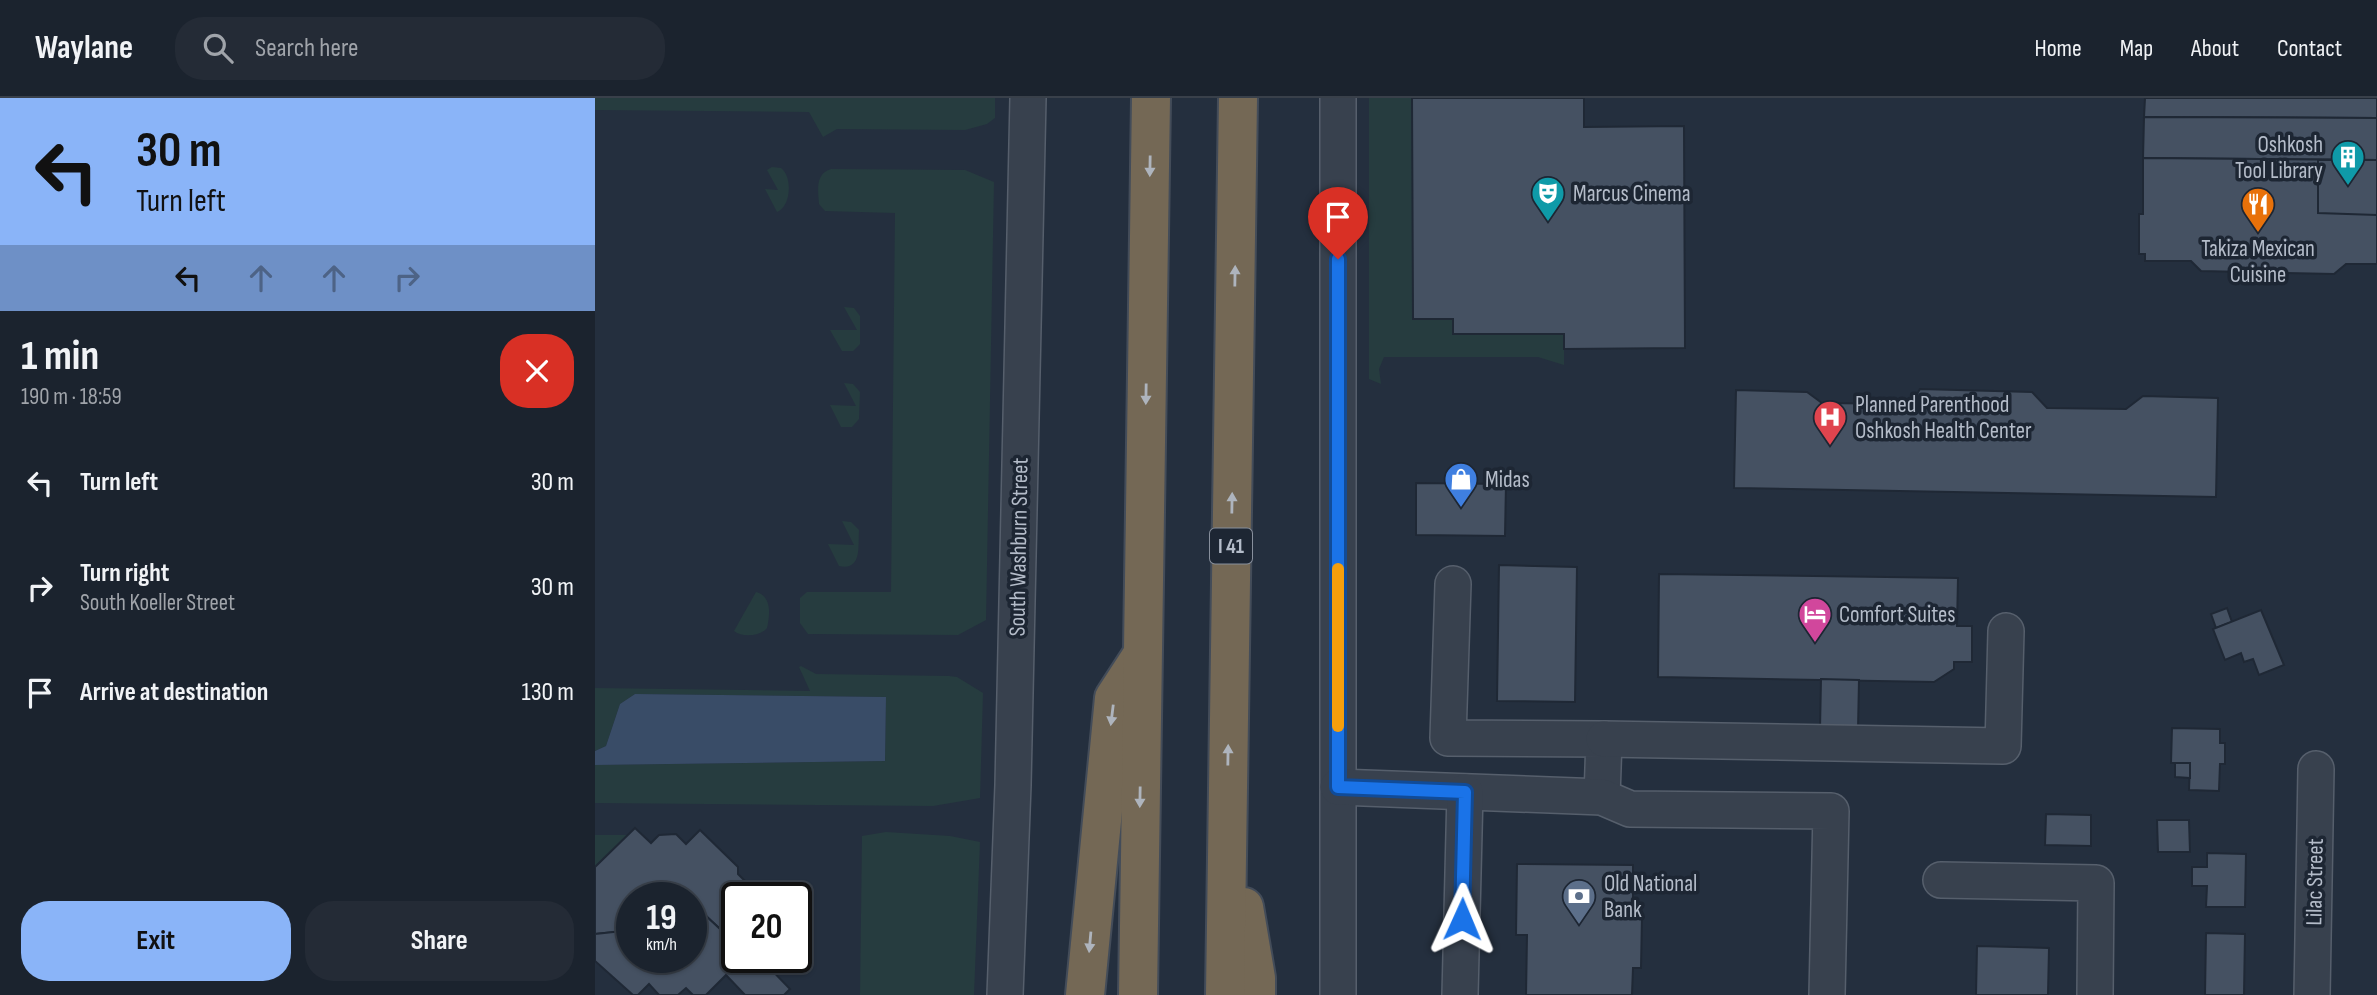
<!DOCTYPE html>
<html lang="en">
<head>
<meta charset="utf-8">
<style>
	body { margin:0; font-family:"Sofia Sans Condensed",sans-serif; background:#242b36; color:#f1f3f6; height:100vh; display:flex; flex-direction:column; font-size:26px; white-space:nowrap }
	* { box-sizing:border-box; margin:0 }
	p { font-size:23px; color:#a0a4aa }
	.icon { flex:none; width:38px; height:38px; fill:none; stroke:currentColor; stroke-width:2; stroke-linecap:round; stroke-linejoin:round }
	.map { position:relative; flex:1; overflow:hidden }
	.sheet { display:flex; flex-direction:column; background:#1b232e; width:595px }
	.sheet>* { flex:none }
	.banner { background:#8ab4f8; color:#111; overflow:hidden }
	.speed { position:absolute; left:21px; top:784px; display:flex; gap:14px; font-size:35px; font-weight:700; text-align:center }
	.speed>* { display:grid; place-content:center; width:91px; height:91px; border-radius:50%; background:#1b232e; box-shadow:0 2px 5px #0004,0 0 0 2px #39404a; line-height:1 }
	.speed small { font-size:18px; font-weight:400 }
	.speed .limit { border:4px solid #111; border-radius:10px; background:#fff; color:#111 }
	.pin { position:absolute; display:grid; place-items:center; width:60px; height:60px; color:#fff; margin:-72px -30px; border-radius:50% 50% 50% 0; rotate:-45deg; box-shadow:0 0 7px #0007 }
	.pin .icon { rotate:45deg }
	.me { position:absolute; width:77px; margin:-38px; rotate:1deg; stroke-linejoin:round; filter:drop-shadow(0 0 5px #0008) }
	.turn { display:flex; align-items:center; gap:24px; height:147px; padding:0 21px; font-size:32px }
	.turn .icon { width:91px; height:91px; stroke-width:2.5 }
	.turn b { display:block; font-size:49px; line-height:60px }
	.lanes { display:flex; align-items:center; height:66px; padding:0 21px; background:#0003; justify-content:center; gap:35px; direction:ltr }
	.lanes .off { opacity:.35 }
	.round { display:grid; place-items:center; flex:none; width:74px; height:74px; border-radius:28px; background:#242b36 }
	.summary { display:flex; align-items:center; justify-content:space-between; height:119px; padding:0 21px }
	h1 { font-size:42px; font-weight:700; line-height:52px }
	.cta { display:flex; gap:14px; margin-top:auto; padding:14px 21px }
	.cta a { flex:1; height:80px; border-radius:28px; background:#8ab4f8; color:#111; font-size:28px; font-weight:700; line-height:80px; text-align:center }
	.cta a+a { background:#242b36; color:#f1f3f6 }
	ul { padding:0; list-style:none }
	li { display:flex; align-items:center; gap:21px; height:105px; padding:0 21px }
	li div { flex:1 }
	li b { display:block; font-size:26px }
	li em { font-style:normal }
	header { display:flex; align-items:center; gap:42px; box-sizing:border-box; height:98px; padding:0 35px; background:#1b232e; border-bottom:2px solid #39404a }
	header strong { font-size:33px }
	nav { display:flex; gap:38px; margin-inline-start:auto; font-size:24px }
	.search { width:490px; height:63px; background:#242b36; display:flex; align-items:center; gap:18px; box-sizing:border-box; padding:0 24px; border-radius:28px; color:#a0a4aa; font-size:26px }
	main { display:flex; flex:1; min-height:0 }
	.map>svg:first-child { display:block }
</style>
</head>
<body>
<header>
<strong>Waylane</strong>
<div class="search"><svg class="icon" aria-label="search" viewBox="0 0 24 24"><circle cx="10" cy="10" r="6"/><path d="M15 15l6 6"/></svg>Search here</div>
<nav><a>Home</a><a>Map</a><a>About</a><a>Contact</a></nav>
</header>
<main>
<section class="sheet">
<div class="banner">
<div class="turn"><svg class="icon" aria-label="left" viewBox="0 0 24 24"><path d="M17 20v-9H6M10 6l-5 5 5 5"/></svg><div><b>30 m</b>Turn left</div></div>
<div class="lanes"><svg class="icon" aria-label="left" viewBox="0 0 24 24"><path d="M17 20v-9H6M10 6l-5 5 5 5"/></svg><svg class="icon off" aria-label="ahead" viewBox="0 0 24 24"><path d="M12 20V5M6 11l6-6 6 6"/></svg><svg class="icon off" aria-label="ahead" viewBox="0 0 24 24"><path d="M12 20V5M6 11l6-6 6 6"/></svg><svg class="icon off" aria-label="right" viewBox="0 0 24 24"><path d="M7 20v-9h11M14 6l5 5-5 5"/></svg></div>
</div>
<div class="summary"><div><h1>1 min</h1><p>190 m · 18:59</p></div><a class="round" style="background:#d93025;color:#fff"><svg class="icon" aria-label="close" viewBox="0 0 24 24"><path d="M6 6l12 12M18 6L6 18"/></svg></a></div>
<ul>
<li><svg class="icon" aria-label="left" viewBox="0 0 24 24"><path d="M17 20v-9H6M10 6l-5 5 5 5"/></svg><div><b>Turn left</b></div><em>30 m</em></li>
<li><svg class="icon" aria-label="right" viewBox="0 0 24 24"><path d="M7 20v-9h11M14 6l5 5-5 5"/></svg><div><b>Turn right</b><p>South Koeller Street</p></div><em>30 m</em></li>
<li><svg class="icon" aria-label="arrive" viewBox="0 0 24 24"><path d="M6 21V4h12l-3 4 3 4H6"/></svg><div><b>Arrive at destination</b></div><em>130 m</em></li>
</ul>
<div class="cta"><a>Exit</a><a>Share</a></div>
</section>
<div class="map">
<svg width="1782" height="897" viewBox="0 0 1782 897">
	<rect width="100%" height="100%" fill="#242f3e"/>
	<g fill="#263c3f">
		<polygon points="0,0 400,0 400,20 392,26 370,32 242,31 228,39 214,14 0,12"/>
		<polygon points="774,0 817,0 818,221 858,221 858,236 969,236 969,267 943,259 789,259 784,271 786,286 774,281"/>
		<path d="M177,69L186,70C198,79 196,109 182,114L170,91L183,92L172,72Z"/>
		<path d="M236,71L370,72L399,84L391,522L363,537L217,536H213L205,525V500L212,494H296L300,115L230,113L224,106C223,92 220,76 236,71Z"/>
		<polygon points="249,209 259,210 265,218 265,246 258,253 247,253 235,232 262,232"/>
		<polygon points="249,285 258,286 265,294 264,321 257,329 246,329 235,307 261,308"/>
		<path d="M247,423L256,424L264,432C263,449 267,473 244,468L233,446L259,447Z"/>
		<path d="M161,494C177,498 175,517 172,530C165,538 148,540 139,533Z"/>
		<polygon points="206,568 221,576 354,578 362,579 388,595 385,700 338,708 0,705 0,667 290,663 291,599 40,596 25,606 11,648 0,653 0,590 215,593 204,569"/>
		<polygon points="291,734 355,738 385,744 379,897 265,897 267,738"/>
		<polygon points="0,737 33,737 0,769"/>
	</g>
	<polygon fill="#394c67" points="40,596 291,599 290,663 0,667 0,653 11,648 25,606"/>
	<g fill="#455162" stroke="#1f2835" stroke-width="2">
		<polygon points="817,0 989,0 989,29 1089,28 1090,250 969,251 969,236 858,236 858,221 818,221"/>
		<polygon points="1550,0 1782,0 1782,20 1549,19"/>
		<polygon points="1549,19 1782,20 1782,62 1548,60"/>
		<polygon points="1548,60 1782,62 1782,166 1751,166 1739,176 1606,173 1596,163 1550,163 1550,156 1544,156 1544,116 1548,116"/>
		<polygon points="1723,62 1782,62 1782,117 1723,115"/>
		<polygon points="1325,291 1437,294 1452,310 1531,311 1548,298 1623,300 1621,399 1139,390 1141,292 1212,294 1227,305 1316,306"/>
		<polygon points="821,385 911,386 910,438 821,437"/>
		<polygon points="904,467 982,469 980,604 902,603"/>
		<polygon points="1064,476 1363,480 1362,528 1377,528 1377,564 1359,564 1359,571 1339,584 1063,579"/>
		<polygon points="1632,510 1637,524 1621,530 1616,516"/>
		<polygon points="1666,512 1689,567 1664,577 1658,561 1649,564 1646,555 1630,562 1618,531"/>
		<polygon points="1226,581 1264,582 1263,632 1225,631"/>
		<polygon points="1577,630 1625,631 1625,645 1630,645 1630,666 1625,666 1624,693 1594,692 1595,665 1576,665"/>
		<polygon points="1580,665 1595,665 1595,680 1580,679"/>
		<polygon points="1451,716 1496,717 1496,748 1450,747"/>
		<polygon points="1562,722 1594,722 1595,754 1563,754"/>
		<polygon points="40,730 56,745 64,737 81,736 91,746 105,732 143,769 143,776 152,785 141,797 144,800 142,800 142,839 138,843 96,804 96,800 37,800 37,832 0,836 0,769"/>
		<polygon points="1612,755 1651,756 1650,809 1611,809 1612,788 1597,788 1597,769 1612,769"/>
		<polygon points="922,766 1038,767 1038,818 1047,818 1046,870 1038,870 1037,897 931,897 932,837 921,837"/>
		<polygon points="96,804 138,843 142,839 142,859 164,859 195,891 189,897 150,897 131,877 111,897 98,897 91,890 83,897 64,897 54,886 43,897 38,897 0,863 0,836 37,832 37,859 96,859"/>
		<polygon points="1611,835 1650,836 1649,897 1610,897"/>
		<polygon points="1382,848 1454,850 1453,897 1381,897"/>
	</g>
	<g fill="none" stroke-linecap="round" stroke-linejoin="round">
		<defs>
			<g id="minor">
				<polyline points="743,0 743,897"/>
				<polyline points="858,486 853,640 1009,641 1007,699"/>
				<polyline points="1009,641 1408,648 1411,533"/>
				<polyline points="743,689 1007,699 1035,711 1236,713 1232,897"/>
				<polyline points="1346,782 1501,785 1500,897"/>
				<polyline points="410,897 418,687 433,0"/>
				<polyline points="865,897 870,694"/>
				<polyline points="1717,897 1721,671"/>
			</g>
			<g id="highway">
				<polyline points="649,809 661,880 661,897"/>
				<polyline points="490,897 519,600 547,557"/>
				<polyline points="543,897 556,0"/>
				<polyline points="630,897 643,0"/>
			</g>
		</defs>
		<use href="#minor" stroke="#565f6c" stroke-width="38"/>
		<use href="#highway" stroke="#434c59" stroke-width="42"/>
		<use href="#minor" stroke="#38414e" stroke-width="35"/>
		<use href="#highway" stroke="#746855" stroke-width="38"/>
	</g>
	<defs><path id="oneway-solid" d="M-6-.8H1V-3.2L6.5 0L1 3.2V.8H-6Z" transform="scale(1.75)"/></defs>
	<g fill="#aeb4bd">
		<use href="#oneway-solid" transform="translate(555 68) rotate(91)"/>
		<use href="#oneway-solid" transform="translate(640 178) rotate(-89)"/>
		<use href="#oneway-solid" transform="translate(551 296) rotate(91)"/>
		<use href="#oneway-solid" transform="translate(637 405) rotate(-89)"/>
		<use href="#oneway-solid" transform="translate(517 617) rotate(97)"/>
		<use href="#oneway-solid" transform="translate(633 657) rotate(-89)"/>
		<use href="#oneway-solid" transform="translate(545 699) rotate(91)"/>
		<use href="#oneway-solid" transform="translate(495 844) rotate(95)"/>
	</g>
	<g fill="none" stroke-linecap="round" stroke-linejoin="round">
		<defs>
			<polyline id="route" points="743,161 743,689 870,694 867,821"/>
		</defs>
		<use href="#route" stroke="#114b97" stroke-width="18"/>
		<use href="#route" stroke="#1a73e8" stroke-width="12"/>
		<polyline stroke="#f59e0b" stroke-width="12" points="743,471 743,628"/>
	</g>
	<defs>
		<symbol id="building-pin" viewBox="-11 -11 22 30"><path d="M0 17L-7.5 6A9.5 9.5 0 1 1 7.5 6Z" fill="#0f9aa8" stroke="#1d2633"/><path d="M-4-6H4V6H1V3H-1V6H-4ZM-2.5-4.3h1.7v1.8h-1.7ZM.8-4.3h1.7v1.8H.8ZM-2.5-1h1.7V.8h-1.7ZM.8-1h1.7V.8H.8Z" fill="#fff"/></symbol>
		<symbol id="theatre-pin" viewBox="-11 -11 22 30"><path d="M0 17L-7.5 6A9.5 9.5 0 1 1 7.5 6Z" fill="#0f9aa8" stroke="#1d2633"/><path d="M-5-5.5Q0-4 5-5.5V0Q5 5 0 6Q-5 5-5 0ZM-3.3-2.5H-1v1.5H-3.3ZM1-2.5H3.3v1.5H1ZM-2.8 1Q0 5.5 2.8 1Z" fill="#fff"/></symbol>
		<symbol id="restaurant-pin" viewBox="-11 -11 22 30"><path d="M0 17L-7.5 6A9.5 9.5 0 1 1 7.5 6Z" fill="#e8710a" stroke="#1d2633"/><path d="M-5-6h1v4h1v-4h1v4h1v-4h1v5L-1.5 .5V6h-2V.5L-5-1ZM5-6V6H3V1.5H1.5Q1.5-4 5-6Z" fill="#fff"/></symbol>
		<symbol id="hospital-pin" viewBox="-11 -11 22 30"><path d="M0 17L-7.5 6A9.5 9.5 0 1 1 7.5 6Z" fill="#e0444e" stroke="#1d2633"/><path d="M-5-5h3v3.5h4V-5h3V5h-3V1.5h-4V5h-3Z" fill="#fff"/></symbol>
		<symbol id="shop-pin" viewBox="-11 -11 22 30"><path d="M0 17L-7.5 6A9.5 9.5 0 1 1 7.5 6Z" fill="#3f7fe0" stroke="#1d2633"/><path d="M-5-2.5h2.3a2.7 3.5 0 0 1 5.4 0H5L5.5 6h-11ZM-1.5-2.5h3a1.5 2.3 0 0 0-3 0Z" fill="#fff"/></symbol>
		<symbol id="hotel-pin" viewBox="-11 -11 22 30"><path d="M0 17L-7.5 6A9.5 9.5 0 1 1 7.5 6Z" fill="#d1479c" stroke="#1d2633"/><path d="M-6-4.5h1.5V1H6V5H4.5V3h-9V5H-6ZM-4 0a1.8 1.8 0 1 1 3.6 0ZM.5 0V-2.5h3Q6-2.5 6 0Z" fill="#fff"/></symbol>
		<symbol id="bank-pin" viewBox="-11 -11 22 30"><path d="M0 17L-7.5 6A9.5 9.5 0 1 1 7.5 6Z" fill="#5c6f8a" stroke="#1d2633"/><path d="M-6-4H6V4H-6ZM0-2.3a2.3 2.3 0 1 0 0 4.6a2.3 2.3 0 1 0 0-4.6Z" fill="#fff"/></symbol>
	</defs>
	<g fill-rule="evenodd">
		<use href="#building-pin" x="1734" y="40" width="38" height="52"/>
		<use href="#theatre-pin" x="934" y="76" width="38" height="52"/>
		<use href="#restaurant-pin" x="1644" y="87" width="38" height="52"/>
		<use href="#hospital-pin" x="1216" y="300" width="38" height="52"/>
		<use href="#shop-pin" x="847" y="362" width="38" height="52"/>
		<use href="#hotel-pin" x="1201" y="497" width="38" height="52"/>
		<use href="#bank-pin" x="965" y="779" width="38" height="52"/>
	</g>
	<g text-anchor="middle" stroke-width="7" stroke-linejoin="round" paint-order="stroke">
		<rect fill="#1d2633" stroke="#878f9c" stroke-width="2" x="615" y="430.5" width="42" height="35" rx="5"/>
		<g font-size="21" font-weight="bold" fill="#b4bcc9">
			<text x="636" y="455">I 41</text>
		</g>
		<g font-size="23" fill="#b4bcc9" stroke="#1d2633" text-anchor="start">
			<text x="1728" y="54" text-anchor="end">Oshkosh<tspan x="1728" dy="26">Tool Library</tspan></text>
			<text x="978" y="103">Marcus Cinema</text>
			<text x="1663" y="158" text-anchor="middle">Takiza Mexican<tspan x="1663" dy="26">Cuisine</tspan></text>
			<text x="1260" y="314">Planned Parenthood<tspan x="1260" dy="26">Oshkosh Health Center</tspan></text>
			<text x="890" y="389">Midas</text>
			<text x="1244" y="524">Comfort Suites</text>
			<text x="1009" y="793">Old National<tspan x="1009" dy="26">Bank</tspan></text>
		</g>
		<g font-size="23" fill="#b4bcc9" stroke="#1d2633">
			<text transform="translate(423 449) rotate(-89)" y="8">South Washburn Street</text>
			<text transform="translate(1719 784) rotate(-89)" y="8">Lilac Street</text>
		</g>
	</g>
</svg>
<div class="speed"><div>19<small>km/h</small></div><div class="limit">20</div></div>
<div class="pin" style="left:743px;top:161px;background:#d93025"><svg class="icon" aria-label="arrive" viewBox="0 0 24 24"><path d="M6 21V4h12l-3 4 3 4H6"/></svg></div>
<svg class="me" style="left:867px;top:821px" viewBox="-20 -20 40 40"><path d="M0-17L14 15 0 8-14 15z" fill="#1a73e8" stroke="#fff" stroke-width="4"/></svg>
</div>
</main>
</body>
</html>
